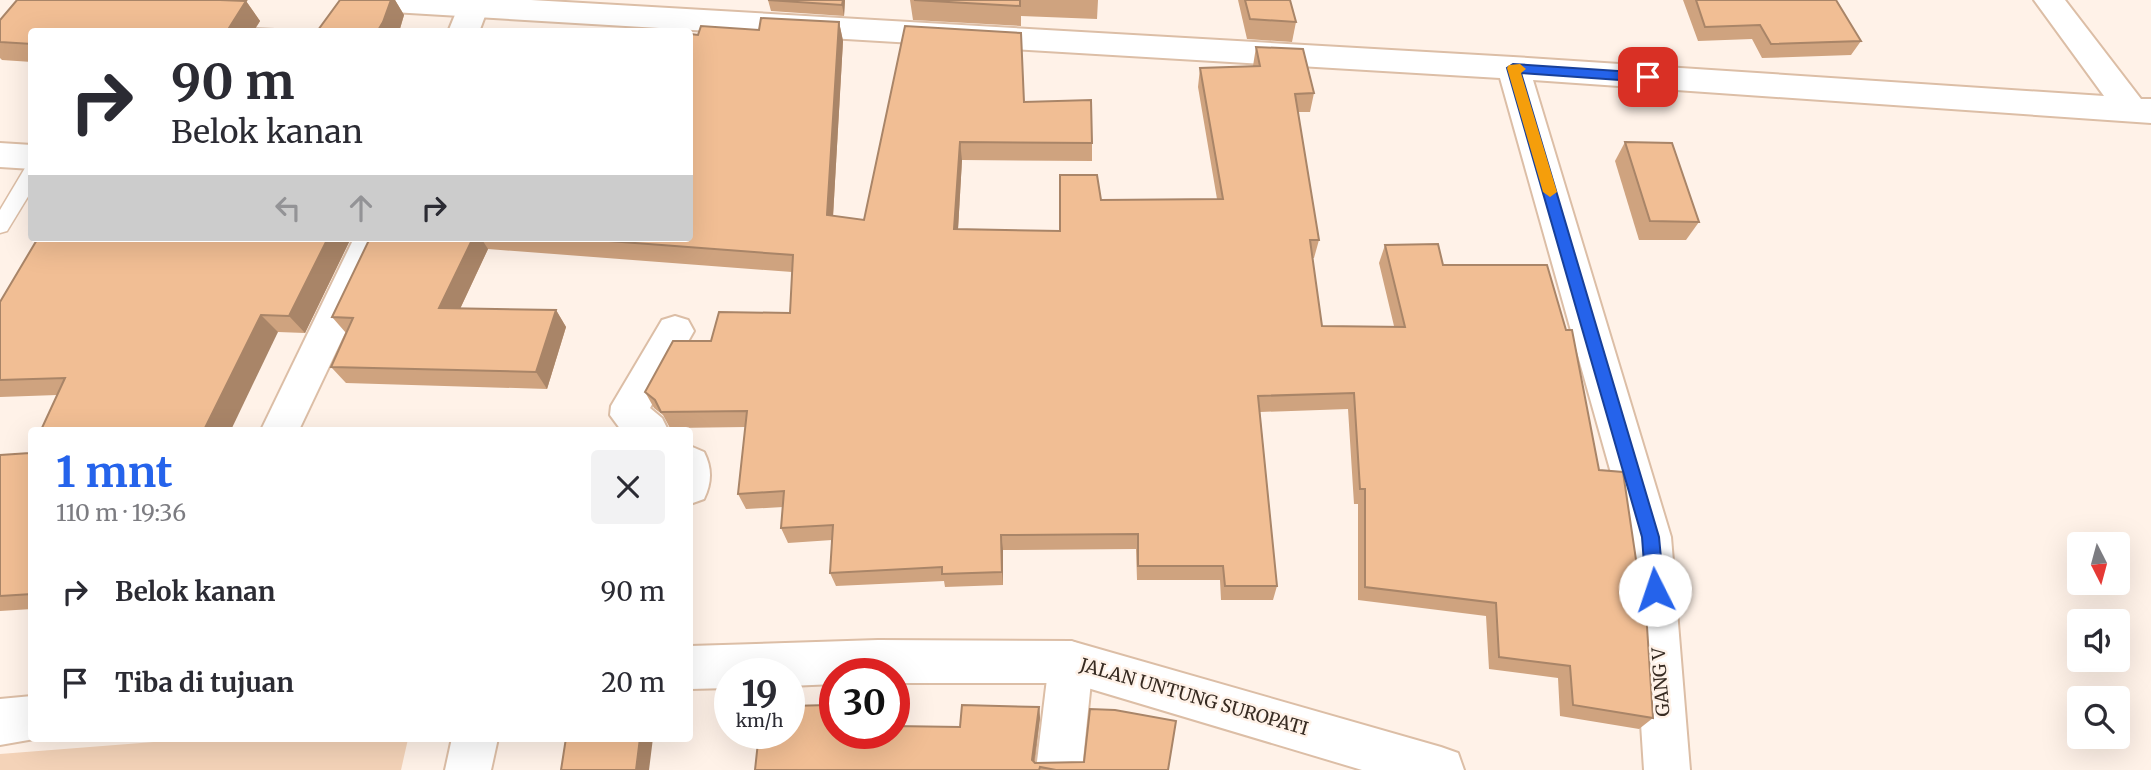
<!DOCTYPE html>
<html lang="id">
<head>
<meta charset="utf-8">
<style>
	body { margin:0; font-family:Merriweather,serif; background:#f2f2f3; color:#2b2b33; height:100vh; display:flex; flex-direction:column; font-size:26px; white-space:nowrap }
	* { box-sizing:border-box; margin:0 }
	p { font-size:23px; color:#7c7c81 }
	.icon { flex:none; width:38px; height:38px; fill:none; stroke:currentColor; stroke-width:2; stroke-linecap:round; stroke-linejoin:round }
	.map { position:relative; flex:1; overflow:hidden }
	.panel { position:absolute; left:28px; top:427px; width:665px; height:315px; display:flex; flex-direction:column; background:#fff; border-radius:7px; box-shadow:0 7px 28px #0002 }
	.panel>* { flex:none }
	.banner { position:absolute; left:28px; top:28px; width:665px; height:214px; border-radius:7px; box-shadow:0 7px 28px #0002; background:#fff; color:#2b2b33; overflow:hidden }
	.needle { width:46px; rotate:174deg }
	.fabs { position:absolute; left:2067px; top:532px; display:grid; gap:14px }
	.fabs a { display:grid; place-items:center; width:63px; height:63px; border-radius:7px; background:#fff; box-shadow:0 7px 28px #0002; font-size:35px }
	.speed { position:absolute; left:714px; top:658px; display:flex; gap:14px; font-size:35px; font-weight:700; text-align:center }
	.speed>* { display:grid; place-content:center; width:91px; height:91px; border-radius:50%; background:#fff; box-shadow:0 7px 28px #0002; line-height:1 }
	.speed small { font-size:18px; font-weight:400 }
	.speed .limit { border:10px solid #d22; background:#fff; color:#111 }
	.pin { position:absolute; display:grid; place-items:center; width:60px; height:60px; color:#fff; margin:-30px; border-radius:14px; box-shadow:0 4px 10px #0006 }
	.me { position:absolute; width:77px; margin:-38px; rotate:356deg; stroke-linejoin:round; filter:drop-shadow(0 0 5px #0008) }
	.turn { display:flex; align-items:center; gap:24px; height:147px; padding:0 28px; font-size:32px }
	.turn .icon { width:91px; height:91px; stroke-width:2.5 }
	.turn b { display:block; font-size:49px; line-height:60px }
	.lanes { display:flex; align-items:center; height:66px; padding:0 28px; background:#0003; justify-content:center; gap:35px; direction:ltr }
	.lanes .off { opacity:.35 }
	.round { display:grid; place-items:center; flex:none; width:74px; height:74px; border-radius:7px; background:#f2f2f3 }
	.summary { display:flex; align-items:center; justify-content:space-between; height:119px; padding:0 28px }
	h1 { font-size:42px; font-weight:700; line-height:52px; color:#2563eb }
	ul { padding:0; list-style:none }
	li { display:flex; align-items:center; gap:21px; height:91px; padding:0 28px }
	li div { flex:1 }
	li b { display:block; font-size:26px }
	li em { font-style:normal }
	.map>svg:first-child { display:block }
</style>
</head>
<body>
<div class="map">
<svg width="2151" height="770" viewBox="0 0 2151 770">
	<rect width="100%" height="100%" fill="#fff2e8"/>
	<polygon fill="#f4d3b8" points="205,738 408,739 401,770 0,770 0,754"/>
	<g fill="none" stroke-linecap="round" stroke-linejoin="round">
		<defs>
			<polygon id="service" points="32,166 32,190 7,231 0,233 0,210 25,168"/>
			<g id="minor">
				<polygon points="344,0 531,0 1513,57 2104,96 2034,0 2065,0 2141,99 2151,99 2151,123 1533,80 1671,537 1690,770 1644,770 1629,537 1500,78 359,10 348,7"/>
				<polygon points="0,143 32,145 32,169 0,167"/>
				<polygon points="675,316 688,320 694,331 650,408 662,418 668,430 621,430 610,415 611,406 662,320"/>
				<path d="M690,446L704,452C712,468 712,482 704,499L690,504Z"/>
				<polygon points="1071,641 1087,647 1093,662 1082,770 1036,770 1049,662 1055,647"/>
				<polygon points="452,738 498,738 491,770 445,770"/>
			</g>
			<g id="secondary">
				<polygon points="461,0 491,0 479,32 448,32"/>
				<polygon points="354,238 390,238 299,430 261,430"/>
				<polygon points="878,640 1071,641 1441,747 1458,753 1464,770 1362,770 1071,683 894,683 894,674 835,674 835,684 789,686 789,674 730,674 730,688 690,689 690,646"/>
				<polygon points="32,696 32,738 40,738 0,745 0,699"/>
			</g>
		</defs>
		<use href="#service" stroke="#dcbea6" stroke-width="3"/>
		<use href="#minor" stroke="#dcbea6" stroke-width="4"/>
		<use href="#secondary" stroke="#dcbea6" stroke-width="4"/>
		<use href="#service" fill="#fff" fill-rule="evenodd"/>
		<use href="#minor" fill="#fff" fill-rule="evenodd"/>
		<use href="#secondary" fill="#fff" fill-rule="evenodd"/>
	</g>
	<g fill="#cfa37f">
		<polygon points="340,0 395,0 404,15 399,32 32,32 32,62 2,60 0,58 0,20 246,1 260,21 255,29 318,30"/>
		<polygon points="768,0 845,0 844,16 771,11"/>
		<polygon points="910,0 1098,0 1097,19 1021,16 1021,26 913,20"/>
		<polygon points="1238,0 1290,0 1296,22 1292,42 1247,39"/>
		<polygon points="1683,0 1836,0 1861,41 1851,55 1762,58 1752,39 1698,41"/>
		<polygon points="839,22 843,41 833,216 864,220 905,26 1024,102 1092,143 1092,161 962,160 958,229 1060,231 1101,200 1217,199 1198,87 1200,68 1253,66 1256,47 1314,93 1310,112 1298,112 1319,240 1314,258 1312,258 1322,326 1394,326 1379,263 1385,245 1443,265 1599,470 1653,718 1639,729 1560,716 1558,678 1489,669 1486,616 1358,600 1358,504 1354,504 1348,409 1260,412 1277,586 1273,600 1221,600 1220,580 1137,580 1136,549 1003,550 1003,585 945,587 944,581 836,586 830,573 832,540 788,543 781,528 783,507 746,509 738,494 745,427 670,428 663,415 654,408 645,392 711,341 790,313 792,272 488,249 460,309 556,310 566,327 547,389 346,383 331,367 346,333 332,317 370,238 690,238 698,35 759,30"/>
		<polygon points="1625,142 1699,222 1686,240 1639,240 1615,161"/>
		<polygon points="38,238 351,238 305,333 278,332 57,395 0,397 0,302"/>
		<polygon points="32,450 32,609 0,611 0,455 30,453"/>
		<polygon points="1039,707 1040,718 1035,763 1168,770 755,770 835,715 835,733 960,727"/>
	</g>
	<g fill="#a98568">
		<polygon points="391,0 395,0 404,15 399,32 377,32"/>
		<polygon points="843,0 845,0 844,16 842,5"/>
		<polygon points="246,1 260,21 253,32 229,28"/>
		<polygon points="839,22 843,41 832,234 827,215"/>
		<polygon points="960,142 962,160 957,247 954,229"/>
		<polygon points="328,238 351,238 305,333 289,316"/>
		<polygon points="473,238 481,238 488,249 452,326 439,308"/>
		<polygon points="556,310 566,327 547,389 536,372"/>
		<polygon points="261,315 278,332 231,430 204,430"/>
		<polygon points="1001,535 1003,550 1003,585 1002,572"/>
		<polygon points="829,705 835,715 833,735 827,725"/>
		<polygon points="1039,707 1040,718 1033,770 1032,760"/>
		<polygon points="640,738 653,738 649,770 636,770"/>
	</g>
	<g fill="#f1be94" stroke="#a98568" stroke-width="2">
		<polygon points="17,0 220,0 246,1 229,28 318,30 340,0 391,0 383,22 377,32 32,32 32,44 0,42 0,20"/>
		<polygon points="768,0 843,0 842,5"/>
		<polygon points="914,0 1020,0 1020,6"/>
		<polygon points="1245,0 1290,0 1296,22 1250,19"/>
		<polygon points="1696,0 1836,0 1861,41 1771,44 1760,25 1705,27"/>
		<polygon points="761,18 839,22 827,215 864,220 905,26 1021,33 1024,102 1091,100 1092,143 960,142 954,229 1060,231 1060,175 1097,175 1101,200 1223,199 1200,68 1260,66 1256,47 1303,49 1314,93 1295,94 1319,240 1310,240 1322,326 1405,327 1385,245 1438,244 1443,265 1547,265 1566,330 1572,330 1599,470 1623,472 1639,580 1644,581 1653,718 1573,705 1570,666 1499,657 1496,603 1365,587 1365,489 1360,489 1354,393 1258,396 1277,586 1225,586 1223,566 1138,566 1138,534 1001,535 1002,572 942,574 942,567 830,573 833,525 781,528 784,491 738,494 747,411 661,412 655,400 645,392 673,341 711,341 719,312 790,313 793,255 569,238 690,238 690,34 698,35 701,26 759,30"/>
		<polygon points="1625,142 1672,143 1699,222 1650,221"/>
		<polygon points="38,238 328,238 289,316 261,315 204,430 41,430 65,378 0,380 0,302"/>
		<polygon points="370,238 473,238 439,308 556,310 536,372 331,367 353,318 332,317"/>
		<polygon points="32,450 32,594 0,596 0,455 30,453"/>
		<polygon points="829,705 827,725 835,725 835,733 894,733 894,726 960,727 962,705 1039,707 1032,760 1035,763 1084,762 1090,709 1115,710 1176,721 1168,770 1056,770 1040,767 1039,770 755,770 759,733 789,733 789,706"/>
		<polygon points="566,738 640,738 636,770 561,770"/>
	</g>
	<polygon fill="#2563eb" stroke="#184099" stroke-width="2" points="1513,64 1648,73 1654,77 1648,82 1521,73 1659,537 1664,590 1661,596 1655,598 1649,596 1646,590 1642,537 1507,68"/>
	<polygon fill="#f59e0b" points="1520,64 1526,69 1521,73 1557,192 1550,197 1543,192 1507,68 1509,65"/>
	<g text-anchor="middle" stroke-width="5" stroke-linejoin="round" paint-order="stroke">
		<g font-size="18" fill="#372b22" stroke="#fff2e8">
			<text transform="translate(1661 682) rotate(-94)" y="6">GANG V</text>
			<text transform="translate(1194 697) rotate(16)" y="6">JALAN UNTUNG SUROPATI</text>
		</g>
	</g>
</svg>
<div class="fabs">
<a><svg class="needle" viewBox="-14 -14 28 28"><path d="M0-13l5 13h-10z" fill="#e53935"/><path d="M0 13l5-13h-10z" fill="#7c7c81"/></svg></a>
<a><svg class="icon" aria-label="sound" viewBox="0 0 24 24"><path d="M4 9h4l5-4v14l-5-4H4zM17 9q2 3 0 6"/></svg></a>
<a><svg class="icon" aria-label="search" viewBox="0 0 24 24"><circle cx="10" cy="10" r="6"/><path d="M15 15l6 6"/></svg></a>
</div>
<div class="speed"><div>19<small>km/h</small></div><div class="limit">30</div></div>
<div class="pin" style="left:1648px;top:77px;background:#d93025"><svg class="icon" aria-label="arrive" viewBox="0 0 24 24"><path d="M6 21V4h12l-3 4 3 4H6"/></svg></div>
<svg class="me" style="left:1655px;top:590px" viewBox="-20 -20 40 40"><circle r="19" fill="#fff"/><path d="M0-13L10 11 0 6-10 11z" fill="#2563eb"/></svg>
<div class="banner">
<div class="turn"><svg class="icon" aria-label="right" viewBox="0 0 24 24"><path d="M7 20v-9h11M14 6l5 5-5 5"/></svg><div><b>90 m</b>Belok kanan</div></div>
<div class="lanes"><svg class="icon off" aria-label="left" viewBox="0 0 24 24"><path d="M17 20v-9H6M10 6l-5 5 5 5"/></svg><svg class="icon off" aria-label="ahead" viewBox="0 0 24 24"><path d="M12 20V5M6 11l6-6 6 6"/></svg><svg class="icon" aria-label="right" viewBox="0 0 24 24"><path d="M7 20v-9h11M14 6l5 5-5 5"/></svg></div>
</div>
<section class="panel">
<div class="summary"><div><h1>1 mnt</h1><p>110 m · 19:36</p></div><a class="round"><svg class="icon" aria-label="close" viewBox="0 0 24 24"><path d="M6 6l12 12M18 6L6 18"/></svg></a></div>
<ul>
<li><svg class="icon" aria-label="right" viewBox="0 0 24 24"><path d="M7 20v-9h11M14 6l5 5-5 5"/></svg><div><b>Belok kanan</b></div><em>90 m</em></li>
<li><svg class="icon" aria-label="arrive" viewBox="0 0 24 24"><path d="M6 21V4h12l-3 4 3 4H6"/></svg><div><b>Tiba di tujuan</b></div><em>20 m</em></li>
</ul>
</section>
</div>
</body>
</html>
